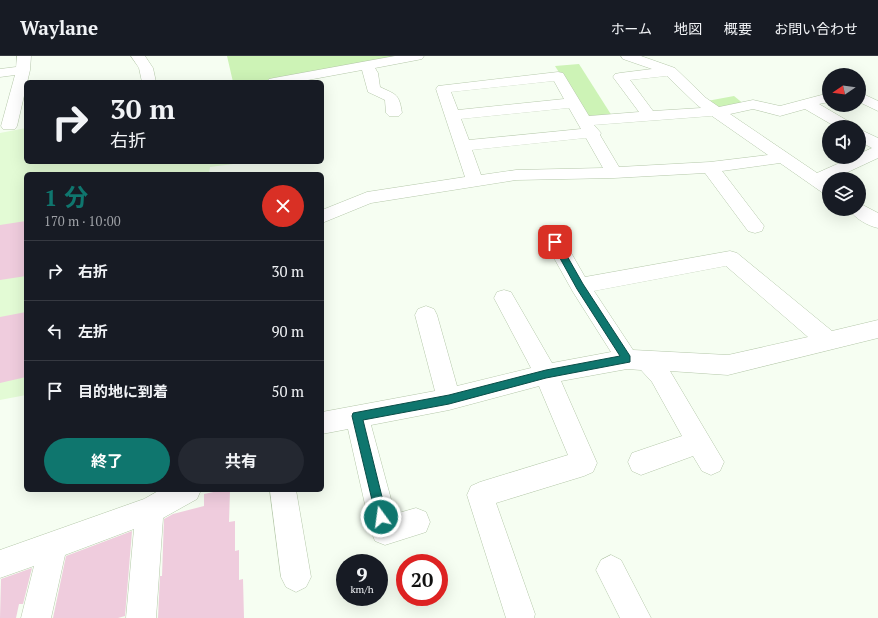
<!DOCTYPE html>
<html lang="ja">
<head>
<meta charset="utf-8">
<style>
	body { margin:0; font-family:"PT Serif","Noto Sans JP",serif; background:#242831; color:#f1f3f6; height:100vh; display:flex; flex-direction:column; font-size:15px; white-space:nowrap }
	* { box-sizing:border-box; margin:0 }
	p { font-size:13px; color:#9ea1a6 }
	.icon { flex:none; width:22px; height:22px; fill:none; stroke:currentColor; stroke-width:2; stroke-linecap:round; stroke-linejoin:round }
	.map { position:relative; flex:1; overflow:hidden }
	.drawer { position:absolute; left:24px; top:116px; width:300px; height:320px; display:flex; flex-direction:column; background:#171b24; border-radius:6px; box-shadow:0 4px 16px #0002 }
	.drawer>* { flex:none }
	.hud { position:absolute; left:24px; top:24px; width:300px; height:84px; border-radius:6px; box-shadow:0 4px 16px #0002; background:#171b24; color:#f1f3f6; overflow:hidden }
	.needle { width:26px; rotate:257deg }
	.controls { position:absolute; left:822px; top:12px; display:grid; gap:8px }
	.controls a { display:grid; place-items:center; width:44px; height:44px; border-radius:50%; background:#171b24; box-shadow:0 4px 16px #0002; font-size:20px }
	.speed { position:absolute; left:336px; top:498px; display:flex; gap:8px; font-size:20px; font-weight:700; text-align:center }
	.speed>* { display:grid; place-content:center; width:52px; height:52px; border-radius:50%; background:#171b24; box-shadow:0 4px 16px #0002; line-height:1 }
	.speed small { font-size:10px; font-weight:400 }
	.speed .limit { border:6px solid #d22; background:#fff; color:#111 }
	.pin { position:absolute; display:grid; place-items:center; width:34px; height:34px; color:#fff; margin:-17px; border-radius:8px; box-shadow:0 2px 6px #0006 }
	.me { position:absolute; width:44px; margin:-22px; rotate:346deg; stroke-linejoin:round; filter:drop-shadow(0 0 3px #0008) }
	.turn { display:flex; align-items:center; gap:14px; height:84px; padding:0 20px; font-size:18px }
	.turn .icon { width:52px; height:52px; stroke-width:2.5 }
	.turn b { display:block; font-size:28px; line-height:34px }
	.round { display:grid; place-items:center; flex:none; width:42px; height:42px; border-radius:21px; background:#242831 }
	.headline { display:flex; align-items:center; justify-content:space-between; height:68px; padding:0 20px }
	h1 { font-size:24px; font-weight:700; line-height:30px; color:#0f766e }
	.action { display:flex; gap:8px; margin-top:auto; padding:8px 20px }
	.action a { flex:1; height:46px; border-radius:24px; background:#0f766e; color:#fff; font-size:16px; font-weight:700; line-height:46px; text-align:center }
	.action a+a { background:#242831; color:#f1f3f6 }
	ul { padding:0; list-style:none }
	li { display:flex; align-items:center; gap:12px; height:60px; padding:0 20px; border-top:1px solid #363941 }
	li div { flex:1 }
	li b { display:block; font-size:15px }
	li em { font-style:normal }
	header { display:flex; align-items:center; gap:24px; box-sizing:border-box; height:56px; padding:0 20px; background:#171b24; border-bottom:1px solid #363941 }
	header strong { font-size:19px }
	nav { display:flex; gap:22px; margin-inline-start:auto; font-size:14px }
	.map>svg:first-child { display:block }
</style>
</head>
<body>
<header>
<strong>Waylane</strong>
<nav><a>ホーム</a><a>地図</a><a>概要</a><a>お問い合わせ</a></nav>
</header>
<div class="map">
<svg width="878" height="562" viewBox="0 0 878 562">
	<rect width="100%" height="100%" fill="#f6fef2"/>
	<polygon fill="#e3fbd5" points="26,72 26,106 249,106 210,111 209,118 26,118 26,339 0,344 0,77"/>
	<g fill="#cdf3b6">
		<path d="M227,0H404C348,11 291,26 233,26Z"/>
		<polygon points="579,8 612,60 588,62 555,10"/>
		<polygon points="734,40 745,49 719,54 707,45"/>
	</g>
	<g fill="#efccdd">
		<polygon points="26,165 26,220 0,224 0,169"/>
		<polygon points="26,256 26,321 0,327 0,261"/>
		<polygon points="223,434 230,434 229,466 235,465 235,495 239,494 239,524 243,523 244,562 158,562 160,520 162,520 164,463 173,458 204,450 204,438"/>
		<polygon points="132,475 125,560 118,562 53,562 66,500"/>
		<polygon points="32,512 23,548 19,548 16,562 0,562 1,523"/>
	</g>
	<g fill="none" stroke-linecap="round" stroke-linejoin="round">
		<defs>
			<g id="minor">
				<polygon points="17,0 31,0 30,14 17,70 15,73 3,73 1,70 15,19 0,21 0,13 16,11"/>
				<polygon points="131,0 145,0 153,12 156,26 142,26 139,12"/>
				<path d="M395,0H424L422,3L417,4L375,12L378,17L380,31C397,39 399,38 402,57L399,60H389L386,57L385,44L368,36L362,14L297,26H267L269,23L274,22Z"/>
				<path d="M621,0H641L675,12L706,42L719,51L753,44L780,50L829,37V46L819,48L853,68L855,71H836L805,53L780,60L753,53L730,58L817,117L853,101H859V98L872,92L859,85V73L878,82V102L833,123H829V139L823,137L780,107L722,115L764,170L762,175L755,177L748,175L705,117L614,122L516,124L371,147L322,167V154L367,136L465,121L436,33L438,30L558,16L563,17L589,60L639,56L613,21L615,18L620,17L652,13L623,3ZM667,20L696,48L701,52L653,55L630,24ZM554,25L564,43L458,54L451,36ZM569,52L581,73L469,84L461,63ZM712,60L768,99L710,106L619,111L600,79L601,77L594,69ZM586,82L603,112L516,114L481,119L472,94Z"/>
				<polygon points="859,36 878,45 878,55 859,46"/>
				<path d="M859,147L878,157V172C868,170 854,162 849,153H859Z"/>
				<path d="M555,179L562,181L585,221L730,195L737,197L832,275L878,264V282L728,319L670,315L724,406L720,415L711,419L702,415L693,400L641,419L632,415L628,406L632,397L682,380L652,326L641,314L627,313L561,325L597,407L593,416L584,420L496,447L535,558L534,562H506L467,439L471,430L480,426L568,399L539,330L449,354L371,369L395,458L416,452L426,456L430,466L426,476L385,489L375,485L371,475L348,373L322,378V356L435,335L415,259L418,253L426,250L434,253L437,259L457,330L531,312L494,242L497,236L504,234L511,236L552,307L611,296L573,236L545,186L548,181ZM726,210L808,281L728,299L633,294L594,235Z"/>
				<polygon points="160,434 201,434 197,443 163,462 156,562 126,562 134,473 65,499 51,562 21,562 34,510 0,522 0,494 144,443"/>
				<polygon points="270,434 296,434 311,521 306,531 296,536 286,531 281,521"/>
				<polygon points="611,499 621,504 651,562 620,562 596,514 601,504"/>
			</g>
		</defs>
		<use href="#minor" stroke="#b5c8aa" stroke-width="1"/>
		<use href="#minor" fill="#fff" fill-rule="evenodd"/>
	</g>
	<polygon fill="#0f766e" stroke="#0a4d48" points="555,183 558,184 583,228 630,300 630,306 546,322 449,348 363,364 387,461 385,465 381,467 377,465 352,360 353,357 449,339 546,314 620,300 577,233 551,186"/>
</svg>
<div class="controls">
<a><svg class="needle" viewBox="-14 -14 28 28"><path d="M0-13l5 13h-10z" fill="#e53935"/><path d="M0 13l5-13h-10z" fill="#9ea1a6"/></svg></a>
<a><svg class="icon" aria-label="sound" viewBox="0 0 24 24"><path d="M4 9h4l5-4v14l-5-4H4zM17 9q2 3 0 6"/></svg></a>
<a><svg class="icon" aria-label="layers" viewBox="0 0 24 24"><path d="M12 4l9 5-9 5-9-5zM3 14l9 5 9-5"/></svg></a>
</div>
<div class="speed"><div>9<small>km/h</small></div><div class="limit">20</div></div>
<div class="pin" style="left:555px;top:186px;background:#d93025"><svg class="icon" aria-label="arrive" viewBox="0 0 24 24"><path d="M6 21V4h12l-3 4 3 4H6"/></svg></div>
<svg class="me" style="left:381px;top:461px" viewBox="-20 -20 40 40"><circle r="17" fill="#0f766e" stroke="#fff" stroke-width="3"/><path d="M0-11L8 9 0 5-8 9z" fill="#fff"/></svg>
<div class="hud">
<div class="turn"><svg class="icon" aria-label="right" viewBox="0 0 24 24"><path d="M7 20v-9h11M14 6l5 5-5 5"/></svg><div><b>30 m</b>右折</div></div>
</div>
<section class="drawer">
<div class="headline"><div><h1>1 分</h1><p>170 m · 10:00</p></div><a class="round" style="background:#d93025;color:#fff"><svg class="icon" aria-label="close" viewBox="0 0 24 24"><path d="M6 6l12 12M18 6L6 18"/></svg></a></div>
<ul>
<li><svg class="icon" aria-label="right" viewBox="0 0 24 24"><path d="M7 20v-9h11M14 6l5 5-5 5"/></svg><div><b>右折</b></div><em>30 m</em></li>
<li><svg class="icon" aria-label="left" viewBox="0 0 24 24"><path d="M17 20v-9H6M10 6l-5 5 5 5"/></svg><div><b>左折</b></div><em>90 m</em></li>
<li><svg class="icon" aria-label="arrive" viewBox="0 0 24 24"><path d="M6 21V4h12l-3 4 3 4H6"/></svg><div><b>目的地に到着</b></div><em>50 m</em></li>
</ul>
<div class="action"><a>終了</a><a>共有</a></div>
</section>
</div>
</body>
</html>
